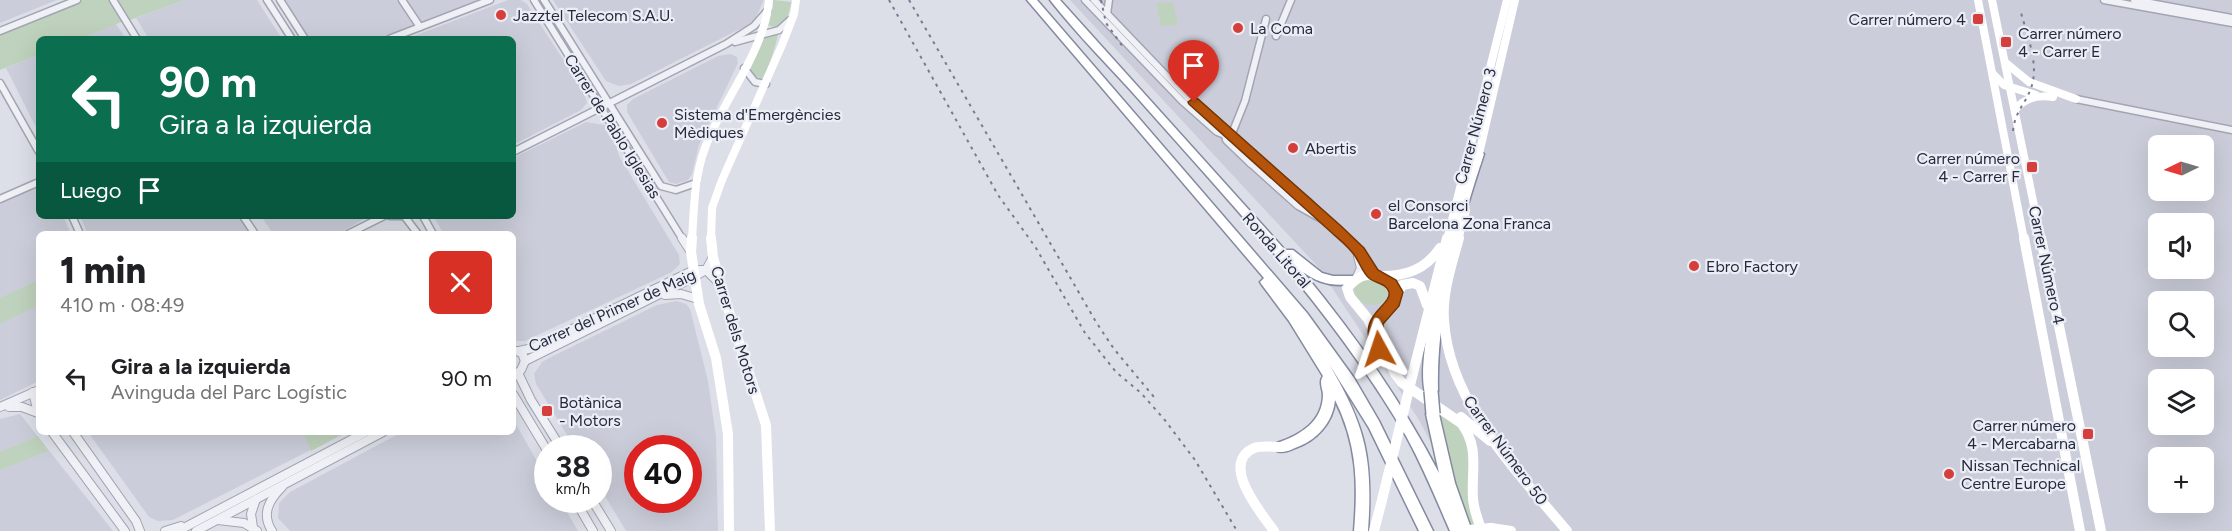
<!DOCTYPE html>
<html lang="es">
<head>
<meta charset="utf-8">
<style>
	body { margin:0; font-family:Figtree,sans-serif; background:#f2f2f2; color:#202124; height:100vh; display:flex; flex-direction:column; font-size:22px; white-space:nowrap }
	* { box-sizing:border-box; margin:0 }
	p { font-size:20px; color:#757577 }
	.icon { flex:none; width:33px; height:33px; fill:none; stroke:currentColor; stroke-width:2; stroke-linecap:round; stroke-linejoin:round }
	.map { position:relative; flex:1; overflow:hidden }
	.details { position:absolute; left:36px; top:231px; width:480px; height:204px; display:flex; flex-direction:column; background:#fff; border-radius:9px; box-shadow:0 6px 24px #0002 }
	.details>* { flex:none }
	.top-card { position:absolute; left:36px; top:36px; width:480px; height:183px; border-radius:9px; box-shadow:0 6px 24px #0002; background:#0b6e4f; color:#fff; overflow:hidden }
	.needle { width:39px; rotate:265deg }
	.fabs { position:absolute; left:2148px; top:135px; display:grid; gap:12px }
	.fabs a { display:grid; place-items:center; width:66px; height:66px; border-radius:9px; background:#fff; box-shadow:0 6px 24px #0002; font-size:30px }
	.speed { position:absolute; left:534px; top:435px; display:flex; gap:12px; font-size:30px; font-weight:700; text-align:center }
	.speed>* { display:grid; place-content:center; width:78px; height:78px; border-radius:50%; background:#fff; box-shadow:0 6px 24px #0002; line-height:1 }
	.speed small { font-size:15px; font-weight:400 }
	.speed .limit { border:9px solid #d22; background:#fff; color:#111 }
	.pin { position:absolute; display:grid; place-items:center; width:51px; height:51px; color:#fff; margin:-62px -26px; border-radius:50% 50% 50% 0; rotate:-45deg; box-shadow:0 0 6px #0007 }
	.pin .icon { rotate:45deg }
	.me { position:absolute; width:66px; margin:-33px; rotate:355deg; stroke-linejoin:round; filter:drop-shadow(0 0 4px #0008) }
	.turn { display:flex; align-items:center; gap:21px; height:126px; padding:0 24px; font-size:27px }
	.turn .icon { width:78px; height:78px; stroke-width:2.5 }
	.turn b { display:block; font-size:42px; line-height:51px }
	.then { display:flex; align-items:center; height:57px; padding:0 24px; background:#0003; gap:12px; font-size:22px }
	.round { display:grid; place-items:center; flex:none; width:63px; height:63px; border-radius:9px; background:#f2f2f2 }
	.head { display:flex; align-items:center; justify-content:space-between; height:102px; padding:0 24px }
	h1 { font-size:36px; font-weight:800; line-height:45px }
	ul { padding:0; list-style:none }
	li { display:flex; align-items:center; gap:18px; height:90px; padding:0 24px }
	li div { flex:1 }
	li b { display:block; font-size:22px }
	li em { font-style:normal }
	.map>svg:first-child { display:block }
</style>
</head>
<body>
<div class="map">
<svg width="2232" height="531" viewBox="0 0 2232 531">
	<rect width="100%" height="100%" fill="#dddfe8"/>
	<g fill="#cbceda" fill-rule="evenodd">
		<polygon points="0,0 57,0 0,23"/>
		<polygon points="185,0 257,0 282,39 149,39 136,18"/>
		<polygon points="283,0 488,0 386,39 310,39"/>
		<polygon points="508,0 521,0 527,4 583,90 587,103 581,110 513,145 513,39 406,39"/>
		<polygon points="553,0 763,0 763,2 755,19 746,26 631,84 619,86 606,81"/>
		<path d="M1070,0H2232V531H1474L1459,496L1419,420L1319,268ZM2158,146H2204V190H2158ZM2158,224H2204V268H2158ZM2158,302H2204V346H2158ZM2158,380H2204V424H2158ZM2158,458H2204V502H2158Z"/>
		<polygon points="116,24 126,39 79,39"/>
		<polygon points="730,54 737,57 738,63 699,145 692,174 688,180 676,184 669,182 627,112 627,105 633,99 718,56"/>
		<polygon points="39,55 39,133 6,68"/>
		<polygon points="586,122 610,126 619,156 679,255 680,264 672,272 525,341 518,341 513,339 513,234 444,234 433,216 513,216 513,158"/>
		<polygon points="39,185 39,216 63,216 71,234 39,234 39,381 0,400 0,202"/>
		<polygon points="80,216 243,216 255,234 88,234"/>
		<polygon points="261,216 369,216 338,234 273,234"/>
		<path d="M676,301L686,304L690,309L708,381L716,437L718,531H626L599,486L598,448H575L536,384L534,374L542,362L553,356L657,305ZM638,448H688V500H638Z"/>
		<polygon points="20,414 113,531 0,531 0,419"/>
		<polygon points="513,419 547,479 548,500 560,500 578,531 290,531 278,518 279,503 290,492 402,432 513,432"/>
		<polygon points="88,432 346,432 173,520 158,521 149,517"/>
	</g>
	<g fill="#bfd2bd">
		<polygon points="83,0 109,0 122,22 79,39 39,39 39,55 0,70 0,34"/>
		<polygon points="118,0 185,0 130,20"/>
		<polygon points="773,0 792,2 787,18 779,28 767,25 773,10"/>
		<polygon points="1173,2 1178,25 1161,26 1156,3"/>
		<path d="M778,32C779,37 767,71 764,79L754,76L750,71L762,36Z"/>
		<polygon points="39,280 39,305 0,324 0,298"/>
		<path d="M1373,280L1384,285L1388,294L1384,302C1357,316 1339,278 1373,280Z"/>
		<polygon points="1438,412 1458,425 1469,446 1476,528 1471,531 1444,450"/>
		<polygon points="303,432 347,432 311,451"/>
		<polygon points="38,436 48,451 0,470 0,452"/>
	</g>
	<g fill="none" stroke-linecap="round" stroke-linejoin="round">
		<defs>
			<g id="street-far1">
				<polyline points="113,0 137,39"/>
				<polyline points="267,0 292,39"/>
				<polyline points="280,0 305,39"/>
				<polyline points="402,0 420,27"/>
				<polyline points="534,0 683,240"/>
				<polyline points="544,0 661,186 676,190 696,183"/>
				<polyline points="1085,0 1182,101 1217,132 1225,135 1226,140 1251,164"/>
				<polyline points="1094,0 1188,98 1310,203 1347,240"/>
				<polyline points="2104,0 2232,23"/>
				<polyline points="2134,0 2232,18"/>
				<polyline points="1107,14 1109,0"/>
				<polyline points="0,31 77,0"/>
				<polyline points="1276,36 1291,0"/>
				<polyline points="389,39 490,0"/>
				<polyline points="735,42 779,30 790,20"/>
				<polyline points="744,68 755,82 766,84"/>
				<polyline points="0,83 39,152"/>
				<polyline points="2076,99 2232,130"/>
				<polyline points="1225,135 1233,131 1245,101 1266,19"/>
				<polyline points="513,152 726,44 754,26 768,10"/>
				<polyline points="1249,162 1298,206 1325,221"/>
				<polyline points="0,199 39,182"/>
				<polyline points="72,216 80,234"/>
				<polyline points="243,216 255,234"/>
				<polyline points="390,216 408,216"/>
				<polyline points="423,216 433,234"/>
				<polyline points="405,217 418,234"/>
				<polyline points="348,234 384,216"/>
			</g>
			<g id="street">
				<polyline points="682,238 691,252"/>
				<polyline points="1346,238 1359,251 1373,274"/>
				<polyline points="1357,277 1361,268 1358,256"/>
				<polyline points="665,295 681,294 698,299"/>
				<polyline points="513,350 522,353 525,361 521,370 513,377"/>
				<polyline points="519,351 533,348 694,270 706,270 718,282"/>
				<polyline points="525,361 690,279 706,270 713,257"/>
				<polyline points="518,373 531,400 561,448"/>
				<polyline points="33,392 38,413"/>
				<polyline points="513,394 548,452"/>
				<polyline points="0,407 39,390"/>
				<polyline points="9,407 22,407 38,413"/>
				<polyline points="52,432 125,531"/>
				<polyline points="73,432 136,521 140,531"/>
				<polyline points="575,500 593,531"/>
				<polyline points="592,500 611,531"/>
				<polyline points="218,520 244,523 257,531"/>
				<polyline points="253,527 251,514 256,499"/>
				<polyline points="165,531 181,526"/>
				<polyline points="178,531 366,432"/>
				<polyline points="196,531 383,432"/>
				<path d="M272,531C261,514 269,500 282,487"/>
			</g>
			<g id="highway">
				<path d="M1027,0H1037L1307,313L1354,378L1379,421L1433,531H1419L1369,428L1329,364C1366,427 1373,458 1368,531H1354C1358,483 1357,444 1335,400C1333,423 1316,441 1295,448C1289,451 1284,453 1277,451L1275,447L1277,443C1300,435 1323,422 1323,394C1322,387 1319,382 1323,376L1289,321L1262,285L1260,282L1264,278Z"/>
				<path d="M1050,0H1060L1285,250H1293L1322,273L1333,276H1357L1359,279L1357,282C1338,288 1319,284 1303,272C1355,335 1401,400 1439,473L1426,414L1428,410L1433,408L1438,410L1455,483L1472,531H1450C1436,499 1423,467 1406,436C1334,313 1235,208 1141,102C1111,68 1078,36 1050,0Z"/>
				<path d="M1478,150L1484,154C1459,229 1436,312 1438,391L1436,395L1431,396L1426,395C1412,363 1452,220 1463,182C1465,176 1470,156 1474,152C1475,151 1477,151 1478,150Z"/>
			</g>
		</defs>
		<use href="#street-far1" stroke="#a2a5b2" stroke-width="9"/>
		<use href="#street" stroke="#a2a5b2" stroke-width="10"/>
		<use href="#highway" stroke="#848a9f" stroke-width="3"/>
		<use href="#street-far1" stroke="#f0f1f6" stroke-width="6"/>
		<use href="#street" stroke="#f0f1f6" stroke-width="8"/>
		<g stroke="#fff" stroke-width="8">
			<polyline points="1978,0 2024,240"/>
			<polyline points="1992,0 2041,240"/>
			<polyline points="2006,63 2029,82 2076,99"/>
			<polyline points="1993,74 2004,85 2036,95"/>
			<path d="M2015,110C2025,97 2038,95 2053,97"/>
			<polyline points="1477,162 1515,0"/>
			<path d="M692,240C694,209 694,177 705,148C722,101 765,51 769,0"/>
			<polyline points="711,240 712,208 722,180 782,45 794,14 796,0"/>
			<polyline points="1447,240 1507,0"/>
			<polyline points="1458,240 1466,211"/>
		</g>
		<g stroke="#fff" stroke-width="10">
			<polyline points="692,238 691,252 699,304 716,358 728,434 729,531"/>
			<polyline points="711,238 713,257 721,287 766,425 770,531"/>
			<path d="M1459,238C1452,264 1442,292 1444,320C1449,403 1516,470 1567,531"/>
			<polyline points="2024,238 2080,531"/>
			<polyline points="2041,238 2101,531"/>
			<path d="M1381,276C1406,276 1425,270 1440,248"/>
			<path d="M1396,297L1391,283C1371,273 1363,270 1347,288L1350,297L1368,319L1395,374L1401,382L1461,423C1480,447 1471,471 1473,499C1474,510 1478,521 1482,531"/>
			<polyline points="1375,334 1377,319 1394,302 1402,285 1413,283 1420,286 1427,305"/>
			<polyline points="1413,373 1447,238"/>
			<polyline points="1461,417 1490,441"/>
			<polyline points="1491,528 1511,531"/>
			<path d="M1274,531C1261,513 1219,463 1254,448C1262,445 1273,447 1282,447"/>
			<polyline points="1374,531 1382,500"/>
		</g>
		<use href="#highway" fill="#fff" fill-rule="evenodd"/>
		<g stroke="#767b92" stroke-width="2" stroke-dasharray="3 5" stroke-linecap="butt">
			<polyline points="889,0 998,195 1036,248 1085,333 1116,372 1141,393 1164,419 1195,460 1237,531"/>
			<polyline points="909,0 1096,322 1114,349 1154,397"/>
			<polyline points="1101,0 1106,23 1123,47"/>
			<path d="M2013,131C2015,111 2025,105 2031,88C2040,64 2026,33 2020,9"/>
		</g>
		<defs>
			<polyline id="highway-bridge" points="1431,391 1433,414"/>
		</defs>
		<use href="#highway-bridge" stroke="#848a9f" stroke-width="16" stroke-linecap="butt"/>
		<g stroke="#fff" stroke-width="10">
			<polyline points="1382,500 1413,373"/>
			<polyline points="1457,531 1491,528"/>
		</g>
		<use href="#highway-bridge" stroke="#fff" stroke-width="13"/>
	</g>
	<path fill="#b45309" stroke="#753606" stroke-width="1.5" d="M1194,98L1198,99L1341,226L1364,248L1378,270L1396,280L1403,292L1399,306L1383,324V337L1387,349L1385,353H1374C1354,314 1392,307 1389,292C1387,284 1376,283 1370,279C1363,274 1360,263 1355,256C1349,247 1340,240 1332,233L1189,104L1188,102Z"/>
	<g fill="#d53e3a" stroke="#eceef5" stroke-width="2">
		<circle cx="501" cy="15" r="6"/>
		<rect x="1972" y="13" width="12" height="12" rx="3"/>
		<circle cx="1238" cy="28" r="6"/>
		<rect x="2000" y="36" width="12" height="12" rx="3"/>
		<circle cx="662" cy="123" r="6"/>
		<circle cx="1293" cy="148" r="6"/>
		<rect x="2026" y="161" width="12" height="12" rx="3"/>
		<circle cx="1376" cy="214" r="6"/>
		<circle cx="1694" cy="266" r="6"/>
		<rect x="541" y="405" width="12" height="12" rx="3"/>
		<rect x="2082" y="428" width="12" height="12" rx="3"/>
		<circle cx="1949" cy="474" r="6"/>
	</g>
	<g text-anchor="middle" stroke-width="4.5" stroke-linejoin="round" paint-order="stroke">
		<g font-size="16" fill="#262a3f" stroke="#eceef5" text-anchor="start">
			<text x="513" y="21">Jazztel Telecom S.A.U.</text>
			<text x="1966" y="25" text-anchor="end">Carrer número 4</text>
			<text x="1250" y="34">La Coma</text>
			<text x="2018" y="39">Carrer número<tspan x="2018" dy="18">4 - Carrer E</tspan></text>
			<text x="674" y="120">Sistema d'Emergències<tspan x="674" dy="18">Mèdiques</tspan></text>
			<text x="1305" y="154">Abertis</text>
			<text x="2020" y="164" text-anchor="end">Carrer número<tspan x="2020" dy="18">4 - Carrer F</tspan></text>
			<text x="1388" y="211">el Consorci<tspan x="1388" dy="18">Barcelona Zona Franca</tspan></text>
			<text x="1706" y="272">Ebro Factory</text>
			<text x="559" y="408">Botànica<tspan x="559" dy="18">- Motors</tspan></text>
			<text x="2076" y="431" text-anchor="end">Carrer número<tspan x="2076" dy="18">4 - Mercabarna</tspan></text>
			<text x="1961" y="471">Nissan Technical<tspan x="1961" dy="18">Centre Europe</tspan></text>
		</g>
		<g font-size="16" fill="#262a3f" stroke="#eceef5">
			<text transform="translate(613 126) rotate(58)" y="6">Carrer de Pablo Iglesias</text>
			<text transform="translate(1475 126) rotate(-75)" y="6">Carrer Número 3</text>
			<text transform="translate(1277 250) rotate(49)" y="6">Ronda Litoral</text>
			<text transform="translate(2047 265) rotate(78)" y="6">Carrer Número 4</text>
			<text transform="translate(612 310) rotate(-24)" y="6">Carrer del Primer de Maig</text>
			<text transform="translate(736 330) rotate(73)" y="6">Carrer dels Motors</text>
			<text transform="translate(1506 450) rotate(54)" y="6">Carrer Número 50</text>
		</g>
	</g>
</svg>
<div class="fabs">
<a><svg class="needle" viewBox="-14 -14 28 28"><path d="M0-13l5 13h-10z" fill="#e53935"/><path d="M0 13l5-13h-10z" fill="#757577"/></svg></a>
<a><svg class="icon" aria-label="sound" viewBox="0 0 24 24"><path d="M4 9h4l5-4v14l-5-4H4zM17 9q2 3 0 6"/></svg></a>
<a><svg class="icon" aria-label="search" viewBox="0 0 24 24"><circle cx="10" cy="10" r="6"/><path d="M15 15l6 6"/></svg></a>
<a><svg class="icon" aria-label="layers" viewBox="0 0 24 24"><path d="M12 4l9 5-9 5-9-5zM3 14l9 5 9-5"/></svg></a>
<a>+</a>
</div>
<div class="speed"><div>38<small>km/h</small></div><div class="limit">40</div></div>
<div class="pin" style="left:1194px;top:102px;background:#d93025"><svg class="icon" aria-label="arrive" viewBox="0 0 24 24"><path d="M6 21V4h12l-3 4 3 4H6"/></svg></div>
<svg class="me" style="left:1379px;top:349px" viewBox="-20 -20 40 40"><path d="M0-17L14 15 0 8-14 15z" fill="#b45309" stroke="#fff" stroke-width="4"/></svg>
<div class="top-card">
<div class="turn"><svg class="icon" aria-label="left" viewBox="0 0 24 24"><path d="M17 20v-9H6M10 6l-5 5 5 5"/></svg><div><b>90 m</b>Gira a la izquierda</div></div>
<div class="then">Luego<svg class="icon" aria-label="arrive" viewBox="0 0 24 24"><path d="M6 21V4h12l-3 4 3 4H6"/></svg></div>
</div>
<section class="details">
<div class="head"><div><h1>1 min</h1><p>410 m · 08:49</p></div><a class="round" style="background:#d93025;color:#fff"><svg class="icon" aria-label="close" viewBox="0 0 24 24"><path d="M6 6l12 12M18 6L6 18"/></svg></a></div>
<ul>
<li><svg class="icon" aria-label="left" viewBox="0 0 24 24"><path d="M17 20v-9H6M10 6l-5 5 5 5"/></svg><div><b>Gira a la izquierda</b><p>Avinguda del Parc Logístic</p></div><em>90 m</em></li>
</ul>
</section>
</div>
</body>
</html>
